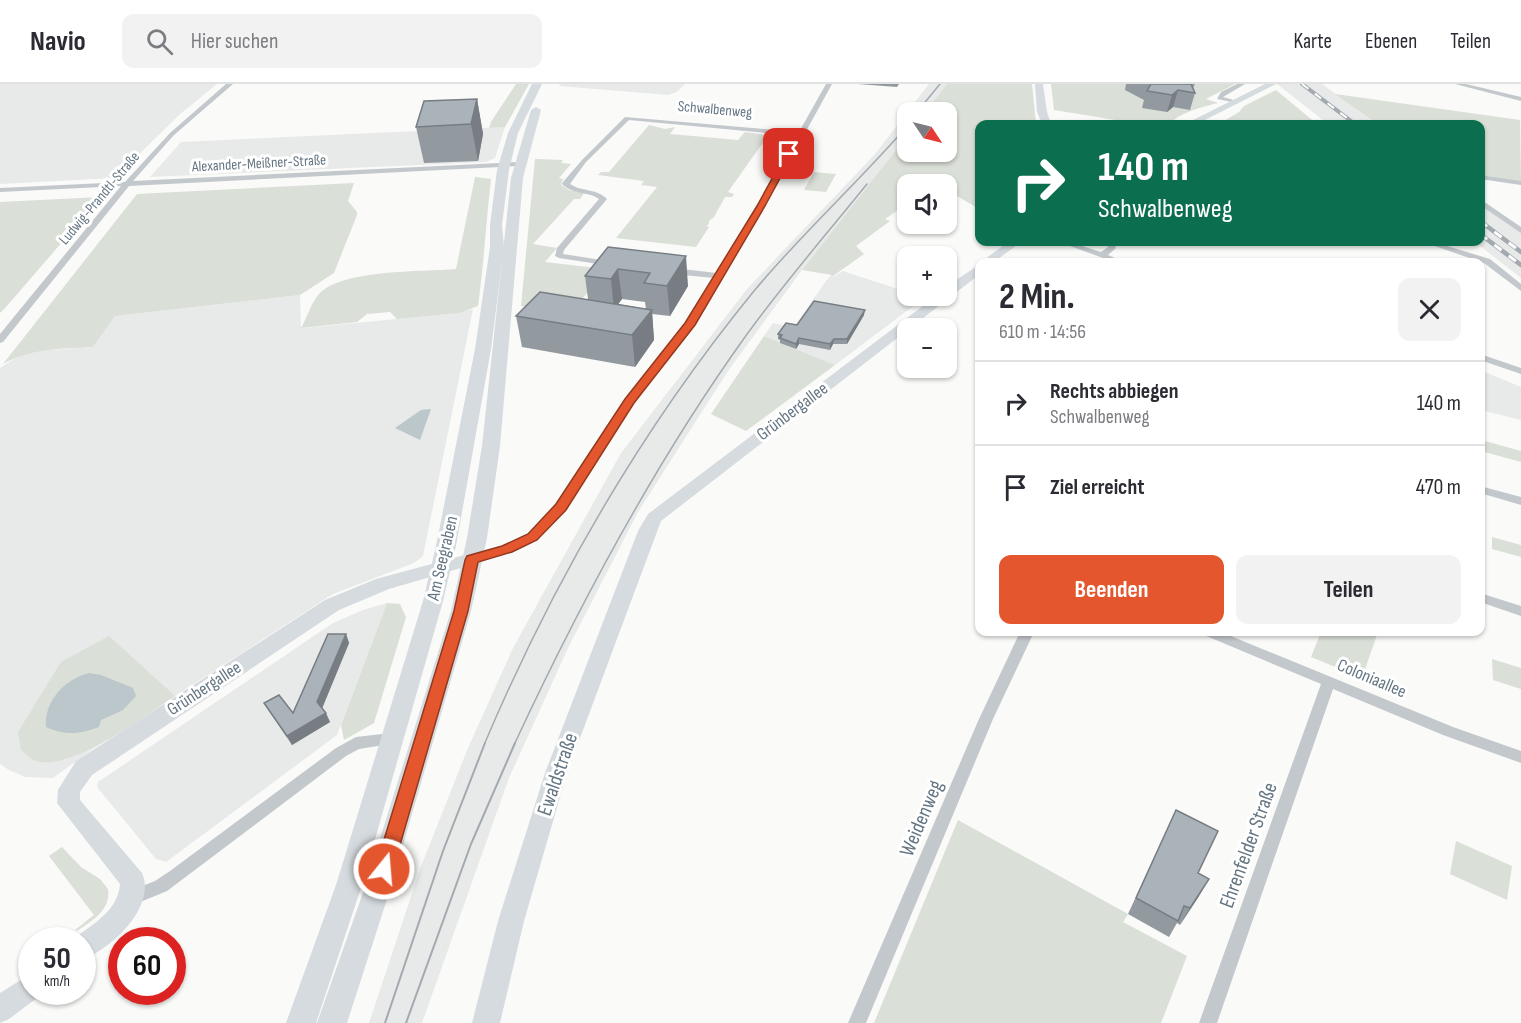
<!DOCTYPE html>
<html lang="de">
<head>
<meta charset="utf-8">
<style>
	body { margin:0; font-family:"Sofia Sans Condensed",sans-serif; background:#f2f2f3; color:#2b2b33; height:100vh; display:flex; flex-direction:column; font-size:22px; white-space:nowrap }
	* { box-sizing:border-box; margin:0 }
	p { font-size:20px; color:#7c7c81 }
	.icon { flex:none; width:33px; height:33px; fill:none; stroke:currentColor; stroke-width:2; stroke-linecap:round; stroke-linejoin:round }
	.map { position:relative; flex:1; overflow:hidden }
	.details { position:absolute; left:975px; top:174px; width:510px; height:378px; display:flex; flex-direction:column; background:#fff; border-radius:12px; box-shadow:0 2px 4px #0004 }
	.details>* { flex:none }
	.guide { position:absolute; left:975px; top:36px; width:510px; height:126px; border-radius:12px; box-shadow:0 2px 4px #0004; background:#0b6e4f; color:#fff; overflow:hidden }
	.needle { width:39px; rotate:125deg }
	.controls { position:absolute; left:897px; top:18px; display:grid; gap:12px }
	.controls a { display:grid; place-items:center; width:60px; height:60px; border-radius:12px; background:#fff; box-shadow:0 2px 4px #0004; font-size:30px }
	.speed { position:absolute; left:18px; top:843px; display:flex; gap:12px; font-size:30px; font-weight:700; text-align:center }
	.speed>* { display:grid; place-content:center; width:78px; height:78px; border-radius:50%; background:#fff; box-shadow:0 2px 4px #0004; line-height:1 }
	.speed small { font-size:15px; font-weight:400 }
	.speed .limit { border:9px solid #d22; background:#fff; color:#111 }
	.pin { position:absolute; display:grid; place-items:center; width:51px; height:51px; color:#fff; margin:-26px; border-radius:12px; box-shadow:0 3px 9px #0006 }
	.me { position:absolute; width:66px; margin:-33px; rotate:17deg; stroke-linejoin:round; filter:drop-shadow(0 0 4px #0008) }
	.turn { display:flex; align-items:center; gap:21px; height:126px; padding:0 24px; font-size:27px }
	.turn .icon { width:78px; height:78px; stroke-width:2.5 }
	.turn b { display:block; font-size:42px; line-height:51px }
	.round { display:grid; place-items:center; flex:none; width:63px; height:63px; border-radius:12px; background:#f2f2f3 }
	.summary { display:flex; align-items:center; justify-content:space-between; height:102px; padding:0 24px }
	h1 { font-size:36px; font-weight:700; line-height:45px }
	.action { display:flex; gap:12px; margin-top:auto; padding:12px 24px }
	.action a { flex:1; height:69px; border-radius:12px; background:#e4572e; color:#fff; font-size:24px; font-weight:700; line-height:69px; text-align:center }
	.action a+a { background:#f2f2f3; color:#2b2b33 }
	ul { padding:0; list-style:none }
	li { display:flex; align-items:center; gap:18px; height:84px; padding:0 24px; border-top:2px solid #e1e1e2 }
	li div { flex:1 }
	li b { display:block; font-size:22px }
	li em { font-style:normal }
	header { display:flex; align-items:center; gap:36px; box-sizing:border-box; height:84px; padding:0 30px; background:#fff; border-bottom:2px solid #e1e1e2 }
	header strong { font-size:28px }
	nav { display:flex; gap:33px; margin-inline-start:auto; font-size:21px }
	.search { width:420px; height:54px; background:#f2f2f3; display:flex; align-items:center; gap:15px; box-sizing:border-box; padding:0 21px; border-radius:12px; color:#7c7c81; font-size:22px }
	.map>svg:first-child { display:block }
</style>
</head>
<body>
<header>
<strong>Navio</strong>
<div class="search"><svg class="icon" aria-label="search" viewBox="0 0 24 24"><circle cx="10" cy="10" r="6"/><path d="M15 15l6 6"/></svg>Hier suchen</div>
<nav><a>Karte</a><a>Ebenen</a><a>Teilen</a></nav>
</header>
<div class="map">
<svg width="1521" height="939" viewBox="0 0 1521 939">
	<rect width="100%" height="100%" fill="#fafaf8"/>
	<g fill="#e8e9e9">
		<polygon points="0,0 217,0 180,30 115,94 0,100"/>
		<polygon points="560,0 685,0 677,8 668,11 559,2"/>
		<polygon points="929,0 947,0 925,28 908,28 907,52 802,186 728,287 638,428 568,564 509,694 422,939 369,939 420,785 468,664 513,564 621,369 747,205 875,70"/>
		<polygon points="1277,0 1322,0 1376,40 1328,40"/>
		<polygon points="505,43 495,74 486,78 150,93 181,58"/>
		<polygon points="1481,118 1521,149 1521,194 1475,158 1480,158"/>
		<polygon points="843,187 907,208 908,212 924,214 835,281 764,252 773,239 794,243 826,197"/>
		<polygon points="300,211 301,243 304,244 448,230 473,225 423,472 414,479 333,510 93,665 53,694 25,693 9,686 0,680 0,284 17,273 36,267 93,263 115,232"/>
		<polygon points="1480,286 1521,303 1521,336 1481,326"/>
		<polygon points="387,519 337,651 166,778 156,775 97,703 98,698 333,539 363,526"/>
	</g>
	<g fill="#dadfd7">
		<polygon points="516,0 529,0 505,43 489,44 491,38"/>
		<polygon points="947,0 1032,0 1036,40 980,40 979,125 947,106 946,100 936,100 917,90 897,102 907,105 907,120 885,135 890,137 856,162 864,170 826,197 832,191 802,186 907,52 908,68 946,68 946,28 925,28"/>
		<path d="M1051,0H1235L1206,15L1218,19C1202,23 1181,28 1169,40H1140L1054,26Z"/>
		<polygon points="1276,6 1317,40 1219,40 1239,28 1244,22"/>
		<polygon points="1335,10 1520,36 1521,98 1481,91 1480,40 1377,40"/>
		<polygon points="649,41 665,45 675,43 670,50 738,56 745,48 792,54 788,60 764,58 759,64 728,108 734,110 732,113 725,113 714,133 709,137 709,140 706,142 709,143 696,163 616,154 657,103 641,101 644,97 598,91 601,88 609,88"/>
		<polygon points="535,75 563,76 561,79 571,80 559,94 563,95 561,101 569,106 584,109 580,115 574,115 533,160 557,164 545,178 605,185 571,230 521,222"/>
		<polygon points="814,88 836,90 826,108 804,106"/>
		<path d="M475,93L491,95C486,138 484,179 478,222L459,229L397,235L390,228L367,230L357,238L301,244C307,234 311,219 319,210C342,185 423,188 456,185Z"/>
		<path d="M354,99L348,117L357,128V131L334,189L300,211L115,232L93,263C62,265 31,264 3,280L137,110Z"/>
		<polygon points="101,113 6,223 0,229 0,118"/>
		<polygon points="764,252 835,281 746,347 711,330"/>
		<polygon points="1481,356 1521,367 1521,378 1481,367"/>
		<polygon points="1492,453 1521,461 1521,473 1492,465"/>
		<polygon points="387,519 400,520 406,533 374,639 344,656 341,641"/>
		<polygon points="1321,548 1378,548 1362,594 1311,573"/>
		<path d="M109,552L175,612C146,631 71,688 36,677C31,676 25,669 21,666L18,648L61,578Z"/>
		<polygon points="1492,575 1521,584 1521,605 1493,596"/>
		<polygon points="958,736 1128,830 1123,838 1187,872 1161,939 874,939"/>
		<polygon points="1456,757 1512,782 1507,816 1450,790"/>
		<path d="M62,763L81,783L100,795L108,805C111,826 93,836 77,847L75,846L94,831L49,772Z"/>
	</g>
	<g fill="#bbc7cb">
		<polygon points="431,325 420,356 395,344 421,326"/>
		<path d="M89,589L101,591L133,604L136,612L123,626L101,636L99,643C80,650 66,652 46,643C44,617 65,595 89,589Z"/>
	</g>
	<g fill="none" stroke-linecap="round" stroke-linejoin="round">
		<g fill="#c3c8cc" fill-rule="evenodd">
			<polygon points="226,0 233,0 174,51 133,97 519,78 522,80 519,82 129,102 3,258 0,259 0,250 121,102 0,108 0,104 125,98 170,49"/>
			<path d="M826,0H832L765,122L695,241L633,318L565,426L537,456L511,468L472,479L468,478L466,475L468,472L503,462L529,450L557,420L625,315L686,240L714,194L673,190L669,187L673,184L717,189L797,52L629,36L586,78L570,100C582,108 596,104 607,115L564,166L563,170L614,178V182H611L559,174L555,172L557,164L599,115C588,107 573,111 562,100L563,98L582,76L625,33L799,48Z"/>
			<polygon points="1237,0 1245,0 1223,13 1237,17 1237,19 1217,15 1221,8"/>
			<polygon points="1455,0 1466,0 1521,13 1521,17"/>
			<polygon points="1480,91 1521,97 1521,101 1480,95"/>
			<polygon points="1480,115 1521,143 1521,149 1480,121"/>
			<polygon points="1059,158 1069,158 1101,168 1108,163 1105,158 1113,158 1116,164 1108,171 1124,178 1114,178"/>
			<polygon points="1423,158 1434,158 1490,175 1521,200 1521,207 1484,179"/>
			<polygon points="1480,270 1521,284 1521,290 1480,276"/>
			<polygon points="1480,402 1521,413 1521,421 1480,409"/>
			<polygon points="1480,509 1521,522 1521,532 1480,518"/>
			<polygon points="1020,548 1034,548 993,635 866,939 848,939 979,635"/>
			<polygon points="1202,548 1221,548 1453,643 1521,667 1521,679 1443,651 1333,605 1217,939 1199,939 1321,600 1204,551"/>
			<polygon points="391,649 396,651 398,655 396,659 359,665 346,672 167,807 133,821 127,818 125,813 127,808 155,797 170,787 336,664 356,653"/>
		</g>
		<g fill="#d6dbdf" fill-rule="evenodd">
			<polygon points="1035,0 1043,0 1047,28 1051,40 1042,40 1037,28"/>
			<polygon points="1265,0 1276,0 1197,40 1185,40"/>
			<polygon points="1008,158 1021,158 994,178 981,178"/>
			<polygon points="980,180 980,190 661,437 567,689 524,837 500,939 472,939 498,837 545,689 638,447 648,430 936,212 946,212 946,203"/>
			<path d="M472,469L478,471L481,475L478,479L389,505L339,526L92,691L80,708V716L142,789C157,823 111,865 82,876V856L73,855C93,840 118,827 120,800L57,719L58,706L76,677L325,516L376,495Z"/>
			<polygon points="32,889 32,908 43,908 41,911 9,935 0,939 0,909"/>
		</g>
		<g fill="#d6dbdf" fill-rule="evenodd">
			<polygon points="532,0 542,0 518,49 509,86 502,141 504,163 491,265 456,462 443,517 362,801 316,939 286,939 336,801 423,517 436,462 475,265 490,163 490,141 497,86 508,49"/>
			<polygon points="536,23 541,26 523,94 500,362 487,454 471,527 390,806 347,939 317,939 364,806 451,527 467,454 482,362 511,94 531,26"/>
		</g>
		<g stroke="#a2aab0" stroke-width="1.5">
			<polyline points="917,28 940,0"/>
			<path d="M484,661C553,498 642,344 754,207C802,149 859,98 908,41"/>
			<path d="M514,661C580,519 654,380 745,253C783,200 826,151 867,100"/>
		</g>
		<g stroke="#a2aab0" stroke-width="2">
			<polyline points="385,939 443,767 485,659"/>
			<polyline points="406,939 471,760 515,659"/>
		</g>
		<defs>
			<polyline id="rail-far1" points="1302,0 1355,40"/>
			<g id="rail">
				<polyline points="1480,137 1521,168"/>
				<polyline points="1480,150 1521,181"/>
			</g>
		</defs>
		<use href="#rail-far1" stroke="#a2aab0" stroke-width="4"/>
		<use href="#rail" stroke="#a2aab0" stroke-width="4.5"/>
		<use href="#rail-far1" stroke="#fff" stroke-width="2" stroke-dasharray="8" stroke-linecap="butt"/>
		<use href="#rail" stroke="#fff" stroke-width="3" stroke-dasharray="9" stroke-linecap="butt"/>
	</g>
	<g fill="#929a9f" fill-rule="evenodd">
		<polygon points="858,0 899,0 897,3"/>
		<polygon points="1126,0 1195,0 1193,4 1195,9 1190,26 1173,23 1167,28 1142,24 1144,16 1125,6"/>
		<polygon points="477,15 483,50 478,77 424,79 416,43"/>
		<path d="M608,163L688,202L670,232L652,230L654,256L635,283L522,263L516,232L588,215L585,192ZM622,215L645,218L646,225L618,220Z"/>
		<polygon points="864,231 847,260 833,260 830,266 799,260 796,265 780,259 780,256 778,255 778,250 797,241"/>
		<polygon points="346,550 349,559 322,624 330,638 292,661 269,627 264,619 293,629"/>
		<polygon points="1176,726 1198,789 1199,812 1180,841 1177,839 1169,853 1128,830"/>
	</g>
	<g fill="#777d82">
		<polygon points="1178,6 1173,23 1167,28 1172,11"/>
		<polygon points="477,15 483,50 478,77 471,40"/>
		<polygon points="686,172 688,202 670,232 667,202"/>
		<polygon points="618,185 622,215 614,226 611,195"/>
		<polygon points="652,226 654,256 635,283 632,251"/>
		<polygon points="865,226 864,231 847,260 847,255"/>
		<polygon points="799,254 799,260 796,265 796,260"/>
		<polygon points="834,255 833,260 830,266 830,260"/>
		<polygon points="346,550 349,559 321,627 317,618"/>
		<polygon points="326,629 330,638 292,661 287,652"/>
		<polygon points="1209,795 1199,812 1180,841 1190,824"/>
	</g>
	<g fill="#aab3b9" stroke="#777d82" stroke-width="1.5">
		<polygon points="1151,0 1191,0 1195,9 1178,6 1172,11 1147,7"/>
		<polygon points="477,15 471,40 416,43 424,17"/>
		<polygon points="608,163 686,172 667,202 644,199 650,189 618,185 611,195 585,192"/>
		<polygon points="540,208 652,226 632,251 516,232"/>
		<polygon points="814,217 865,226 847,255 834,255 830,260 799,254 796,260 780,254 782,251 778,250 786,239 797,241"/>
		<polygon points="328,550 346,550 317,618 326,629 287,652 264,619 279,611 293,629"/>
		<polygon points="1176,726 1218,747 1198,789 1209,795 1190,824 1184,822 1178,837 1136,814"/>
	</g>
	<polygon fill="#e4572e" stroke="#94391e" stroke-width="1.5" points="786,69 793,70 765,122 695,241 634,319 566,426 537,456 512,468 478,478 468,527 393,785 390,791 384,793 377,791 375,785 454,527 465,476 467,472 502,462 528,450 556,420 625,315 685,239 757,122"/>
	<g text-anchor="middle" stroke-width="6" stroke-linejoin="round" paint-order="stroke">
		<g font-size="15" fill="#657683" stroke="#fff">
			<text transform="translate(715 25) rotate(5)" y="5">Schwalbenweg</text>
			<text transform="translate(259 79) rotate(-3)" y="5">Alexander-Meißner-Straße</text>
			<text transform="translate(99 114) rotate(-50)" y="5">Ludwig-Prandtl-Straße</text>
		</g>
		<g font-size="18" fill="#657683" stroke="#fff">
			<text transform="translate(792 327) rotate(-37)" y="6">Grünbergallee</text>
			<text transform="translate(442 474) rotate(-77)" y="6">Am Seegraben</text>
			<text transform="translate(1372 594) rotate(23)" y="6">Coloniaallee</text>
			<text transform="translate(204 604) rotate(-33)" y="6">Grünbergallee</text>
		</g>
		<g font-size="21" fill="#657683" stroke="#fff">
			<text transform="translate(557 690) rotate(-71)" y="7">Ewaldstraße</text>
			<text transform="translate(921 734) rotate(-67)" y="7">Weidenweg</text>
			<text transform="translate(1248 761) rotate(-70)" y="7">Ehrenfelder Straße</text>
		</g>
	</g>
</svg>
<div class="controls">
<a><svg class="needle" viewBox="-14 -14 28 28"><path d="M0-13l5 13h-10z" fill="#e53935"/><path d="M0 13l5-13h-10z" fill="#7c7c81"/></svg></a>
<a><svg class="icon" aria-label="sound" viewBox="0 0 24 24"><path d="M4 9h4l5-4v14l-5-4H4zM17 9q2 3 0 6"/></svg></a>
<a>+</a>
<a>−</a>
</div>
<div class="speed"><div>50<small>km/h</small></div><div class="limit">60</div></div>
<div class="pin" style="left:789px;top:70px;background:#d93025"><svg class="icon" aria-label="arrive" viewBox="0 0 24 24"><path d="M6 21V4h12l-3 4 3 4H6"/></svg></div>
<svg class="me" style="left:384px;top:785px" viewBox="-20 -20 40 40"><circle r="17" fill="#e4572e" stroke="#fff" stroke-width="3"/><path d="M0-11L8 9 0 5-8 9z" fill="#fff"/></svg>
<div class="guide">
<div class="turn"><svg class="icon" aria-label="right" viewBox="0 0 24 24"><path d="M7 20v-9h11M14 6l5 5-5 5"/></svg><div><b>140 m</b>Schwalbenweg</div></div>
</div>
<section class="details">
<div class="summary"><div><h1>2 Min.</h1><p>610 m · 14:56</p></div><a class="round"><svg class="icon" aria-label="close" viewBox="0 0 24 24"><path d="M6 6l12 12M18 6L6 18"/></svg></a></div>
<ul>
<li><svg class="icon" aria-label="right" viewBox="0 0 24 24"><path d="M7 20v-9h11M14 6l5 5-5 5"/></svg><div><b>Rechts abbiegen</b><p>Schwalbenweg</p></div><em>140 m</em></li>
<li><svg class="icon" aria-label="arrive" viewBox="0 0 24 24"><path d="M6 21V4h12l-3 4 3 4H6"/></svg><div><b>Ziel erreicht</b></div><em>470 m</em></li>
</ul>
<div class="action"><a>Beenden</a><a>Teilen</a></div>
</section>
</div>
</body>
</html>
